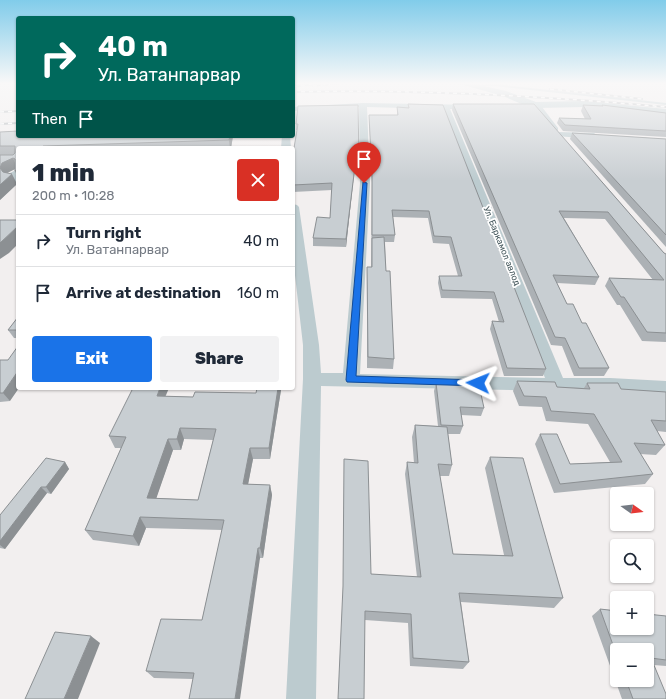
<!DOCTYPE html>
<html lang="en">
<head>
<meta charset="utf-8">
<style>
	body { margin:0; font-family:Rubik,sans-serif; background:#f2f2f3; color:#1f2937; height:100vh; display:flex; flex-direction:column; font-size:15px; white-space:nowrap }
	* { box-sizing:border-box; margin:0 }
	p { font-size:13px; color:#747a83 }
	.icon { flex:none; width:22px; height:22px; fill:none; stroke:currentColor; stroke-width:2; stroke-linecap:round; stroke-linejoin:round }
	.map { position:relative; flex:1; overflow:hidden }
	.side { position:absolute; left:16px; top:146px; width:279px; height:244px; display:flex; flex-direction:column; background:#fff; border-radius:4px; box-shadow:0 1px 3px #0004 }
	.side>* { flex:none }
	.top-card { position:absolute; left:16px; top:16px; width:279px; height:122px; border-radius:4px; box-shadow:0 1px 3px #0004; background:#00695c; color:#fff; overflow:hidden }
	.needle { width:26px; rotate:104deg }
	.controls { position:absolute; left:610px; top:487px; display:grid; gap:8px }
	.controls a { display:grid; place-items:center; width:44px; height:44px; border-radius:4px; background:#fff; box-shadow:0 1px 3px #0004; font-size:20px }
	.pin { position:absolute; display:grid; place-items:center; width:34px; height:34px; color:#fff; margin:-41px -17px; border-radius:50% 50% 50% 0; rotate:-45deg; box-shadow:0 0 4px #0007 }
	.pin .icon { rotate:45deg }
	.me { position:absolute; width:44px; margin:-22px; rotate:272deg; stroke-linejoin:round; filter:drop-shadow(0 0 3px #0008) }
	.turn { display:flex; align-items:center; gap:14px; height:84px; padding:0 16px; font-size:18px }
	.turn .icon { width:52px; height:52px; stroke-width:2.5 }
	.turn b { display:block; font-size:28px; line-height:34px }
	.then { display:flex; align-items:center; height:38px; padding:0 16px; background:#0003; gap:8px; font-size:15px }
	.round { display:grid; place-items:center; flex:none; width:42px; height:42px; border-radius:4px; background:#f2f2f3 }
	.overview { display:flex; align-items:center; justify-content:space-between; height:68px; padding:0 16px }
	h1 { font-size:24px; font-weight:800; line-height:30px }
	.cta { display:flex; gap:8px; margin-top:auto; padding:8px 16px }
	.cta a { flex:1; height:46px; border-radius:4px; background:#1a73e8; color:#fff; font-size:16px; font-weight:800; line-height:46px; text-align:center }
	.cta a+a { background:#f2f2f3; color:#1f2937 }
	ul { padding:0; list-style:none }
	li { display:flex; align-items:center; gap:12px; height:52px; padding:0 16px; border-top:1px solid #e0e1e3 }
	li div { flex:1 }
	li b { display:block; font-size:15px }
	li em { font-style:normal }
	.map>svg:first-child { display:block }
</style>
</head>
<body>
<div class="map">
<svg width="666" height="699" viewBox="0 0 666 699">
	<rect width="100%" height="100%" fill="#f2efef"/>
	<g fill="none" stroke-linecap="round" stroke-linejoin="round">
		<polygon fill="#bccbcf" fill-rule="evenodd" points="495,84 666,103 666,105 495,86 471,86"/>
		<g fill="#bccbcf" fill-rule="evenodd">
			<path d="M363,103L479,105L480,107L476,109H450L563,378H610L666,381V395L610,392L321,386L316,699H286L303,379V345L293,258V204L297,205L299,207L319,345L321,373H343L360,183L359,107L293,111V107ZM367,107L443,109L545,378L360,374L370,183Z"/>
			<polygon points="536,103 539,103 558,128 558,132 594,133 598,136 594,139 556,136 555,134 556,132 552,132 534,107 516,108 512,106 516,104"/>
			<polygon points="282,136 290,136 291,148 281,148"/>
			<polygon points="18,169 18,183 8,181 7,179 8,174"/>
		</g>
		<polygon fill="#bccbcf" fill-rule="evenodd" points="456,83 471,83 506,91 536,102 584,101 666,109 666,115 584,107 536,108 524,105 503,96"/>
		<defs>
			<g id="rail">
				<polyline points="313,86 339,83"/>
				<polyline points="293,87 319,83"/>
				<polyline points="550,89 642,99"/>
				<path d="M293,92C418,89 542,96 666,107"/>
				<polyline points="0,112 18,111"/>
				<polyline points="0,124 18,123"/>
			</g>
		</defs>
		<use href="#rail" stroke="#b1b6ba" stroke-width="2"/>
		<use href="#rail" stroke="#fff" stroke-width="1.5" stroke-dasharray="4" stroke-linecap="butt"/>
	</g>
	<g fill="#acb1b5" fill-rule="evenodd">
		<polygon points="408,104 546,369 543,376 504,376 490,329 492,321 499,322 492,299 441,298 438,283 439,276 458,276 449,244 433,243 428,218 393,217 395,235 394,242 385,242 386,271 394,359 393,369 367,368 367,267 371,267 372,183 369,115 397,115 397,107 408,108"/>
		<polygon points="453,104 534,104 664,253 666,254 666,342 642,341 620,305 617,305 605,286 609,278 653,280 605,219 564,218 599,277 595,285 557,283 567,304 582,323 609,368 604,376 574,376 562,346 551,345 452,110"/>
		<polygon points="583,105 601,106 602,105 666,113 666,137 563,131 557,123 559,118 585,119 581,111"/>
		<polygon points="298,106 359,158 358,165 355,165 346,247 313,246 313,238 330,218 332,190 293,192 293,154 297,130 296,130 296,124"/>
		<polygon points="0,132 18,136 233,136 231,148 18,148 15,169 7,173 17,184 0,200"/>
		<polygon points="572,133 666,139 666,247 570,139"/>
		<polygon points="18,317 18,338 14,338 8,330"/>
		<polygon points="0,360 8,360 10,401 0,402"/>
		<polygon points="517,381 557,387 584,388 587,383 621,389 666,392 666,432 657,431 665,445 656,455 640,454 653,474 645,484 554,493 535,444 540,434 570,464 610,462 588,424 546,421 542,407 519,406 513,391"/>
		<polygon points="436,383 484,408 481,416 461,415 463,426 460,434 448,434 452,465 449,476 440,476 453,554 504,555 485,468 490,457 563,598 554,608 461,602 469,662 463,669 410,666 408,623 365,620 338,699 371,574 417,577 405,474 407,462 414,463 412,437 415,425 438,426 434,391"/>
		<path d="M257,388H281V390L270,459H253L248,484L270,485L272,495L263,558H260L193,679L154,678L146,671L202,620L222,530L146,528L139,546L93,540L85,530L121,448H115L109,436L166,396L193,397L256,393ZM184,439L213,440L198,500L156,498L173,450H181Z"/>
		<polygon points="65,462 69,469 51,494 47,493 5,549 0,548 0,515"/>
		<path d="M600,609L666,616V666L654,665L666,699H622L592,616ZM617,650L647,680H617Z"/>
	</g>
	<g fill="#8c9093">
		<polygon points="230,136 233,136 231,148 230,148 229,140"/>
		<polygon points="13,158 17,168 7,173 6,179 0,168 2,163"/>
		<polygon points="356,158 355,165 346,247 346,239"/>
		<polygon points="18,168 18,178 15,171"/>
		<polygon points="12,174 17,184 0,200 0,185"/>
		<polygon points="18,226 18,244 9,253 0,259 0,243"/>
		<polygon points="18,371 18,388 19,388 10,401 3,393"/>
		<polygon points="160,388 169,388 161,407 157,396"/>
		<polygon points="278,388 281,388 281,390 270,459 269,448"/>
		<polygon points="180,428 184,439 181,450 177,439"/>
		<polygon points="168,439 173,450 153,508 147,498"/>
		<polygon points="250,448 253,459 246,495 243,484"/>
		<polygon points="65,462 69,469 51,494 46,487"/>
		<polygon points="270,485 272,495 263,558 260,548"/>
		<polygon points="41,487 47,493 5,549 0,545 0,541"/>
		<polygon points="140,517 146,528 139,546 133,536"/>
		<polygon points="258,548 260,558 240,699 235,699"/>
		<polygon points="91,636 100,643 78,699 64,699"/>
	</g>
	<g fill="#c8ced2" stroke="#8c9093" fill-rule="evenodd">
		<polygon points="408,104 443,105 546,369 507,368 492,321 504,322 494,292 442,290 439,276 462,276 451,237 434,236 429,211 392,210 395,235 372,235 372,177 369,115 398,115 397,107 409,108"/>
		<polygon points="453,104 534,104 664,253 666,254 666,333 647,332 624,297 621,297 609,278 664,280 608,212 559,211 599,277 553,275 567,304 573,304 582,323 586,323 609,368 579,368 565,338 555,337"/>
		<polygon points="358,105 359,158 356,158 346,239 313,238 317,217 330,218 332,183 293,185 293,154 298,124 296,124 298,106"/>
		<polygon points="583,105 603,106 602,105 666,113 666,131 565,125 559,118 591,119"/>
		<polygon points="18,131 18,136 230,136 229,140 43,146 41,148 18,148 18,168 15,171 15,159 13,158 2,163 0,168 3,172 12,174 0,185 0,155 13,155 15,153 15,146 0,146 0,132"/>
		<polygon points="572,133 666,139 666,235"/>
		<polygon points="0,220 18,220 18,226 0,243"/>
		<polygon points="384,237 386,271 390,271 394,359 368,357 367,267 372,267 372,238"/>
		<polygon points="18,317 18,330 8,330"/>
		<polygon points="18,346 18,371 3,393 0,393 0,360 8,360"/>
		<polygon points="517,381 555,382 557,387 590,389 587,383 618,383 621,389 666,392 666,421 651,420 665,445 634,443 653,474 560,484 540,434 557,434 570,464 622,462 594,414 551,411 546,397 524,396"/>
		<polygon points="436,383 479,385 484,408 460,407 463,426 441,425"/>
		<path d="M133,388H160L157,396L193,397L195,392L256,393L257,388H278L269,448H250L243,484L270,485L260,548H258L235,699H189L194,673L146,671L161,619L202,620L224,520L140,517L133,536L85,530L126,437L109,436ZM180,428L216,429L198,500L147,498L168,439H177Z"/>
		<polygon points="415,425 447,427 452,465 438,464 453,554 513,556 490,457 523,458 563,598 459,593 469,662 413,658 411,614 365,611 364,699 338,699 343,586 344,459 368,461 371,574 421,577 407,462 418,463"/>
		<polygon points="46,458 65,462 46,487 41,487 0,541 0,515"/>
		<polygon points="600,609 617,611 617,628 647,628 647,614 666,616 666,660 651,658 666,694 666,699 633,699 626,680 647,680 647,650 617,650 617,656"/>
		<polygon points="55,632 91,636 64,699 25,699"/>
	</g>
	<linearGradient id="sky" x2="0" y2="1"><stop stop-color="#81ccea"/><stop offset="0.46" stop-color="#f9f8f8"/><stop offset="1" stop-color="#f9f8f8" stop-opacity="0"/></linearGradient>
	<rect width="666" height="181" fill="url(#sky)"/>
	<polygon fill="#1a73e8" stroke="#114b97" points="363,182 367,183 356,376 478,380 481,381 483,383 481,386 347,382 346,380"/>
	<g text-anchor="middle" stroke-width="3.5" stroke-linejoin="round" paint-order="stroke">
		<g font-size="9" fill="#46585d" stroke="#fff">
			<text transform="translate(502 246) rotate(68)" y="3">Ул. Баркамол авлод</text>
		</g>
	</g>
</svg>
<div class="controls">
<a><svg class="needle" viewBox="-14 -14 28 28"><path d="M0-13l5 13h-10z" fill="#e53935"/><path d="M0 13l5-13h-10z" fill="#747a83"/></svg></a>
<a><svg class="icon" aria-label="search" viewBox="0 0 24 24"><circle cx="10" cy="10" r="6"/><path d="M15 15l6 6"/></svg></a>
<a>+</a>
<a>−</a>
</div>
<div class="pin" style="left:364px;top:183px;background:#d93025"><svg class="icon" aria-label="arrive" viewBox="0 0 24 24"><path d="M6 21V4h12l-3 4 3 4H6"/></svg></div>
<svg class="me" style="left:478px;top:383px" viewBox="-20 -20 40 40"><path d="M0-17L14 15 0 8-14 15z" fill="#1a73e8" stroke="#fff" stroke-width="4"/></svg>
<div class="top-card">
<div class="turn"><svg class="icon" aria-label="right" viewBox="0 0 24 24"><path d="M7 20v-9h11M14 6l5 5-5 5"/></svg><div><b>40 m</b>Ул. Ватанпарвар</div></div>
<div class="then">Then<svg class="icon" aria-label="arrive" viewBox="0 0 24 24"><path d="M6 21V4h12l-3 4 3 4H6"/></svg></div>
</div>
<section class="side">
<div class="overview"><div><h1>1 min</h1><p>200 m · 10:28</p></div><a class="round" style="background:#d93025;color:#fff"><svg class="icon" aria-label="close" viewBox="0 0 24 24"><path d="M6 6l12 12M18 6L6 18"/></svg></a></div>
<ul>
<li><svg class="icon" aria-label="right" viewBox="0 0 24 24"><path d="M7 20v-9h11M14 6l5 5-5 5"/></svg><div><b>Turn right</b><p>Ул. Ватанпарвар</p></div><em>40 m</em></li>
<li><svg class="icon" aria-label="arrive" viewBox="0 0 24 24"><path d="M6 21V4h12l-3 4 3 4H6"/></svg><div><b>Arrive at destination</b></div><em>160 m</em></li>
</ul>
<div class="cta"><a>Exit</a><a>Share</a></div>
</section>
</div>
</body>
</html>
